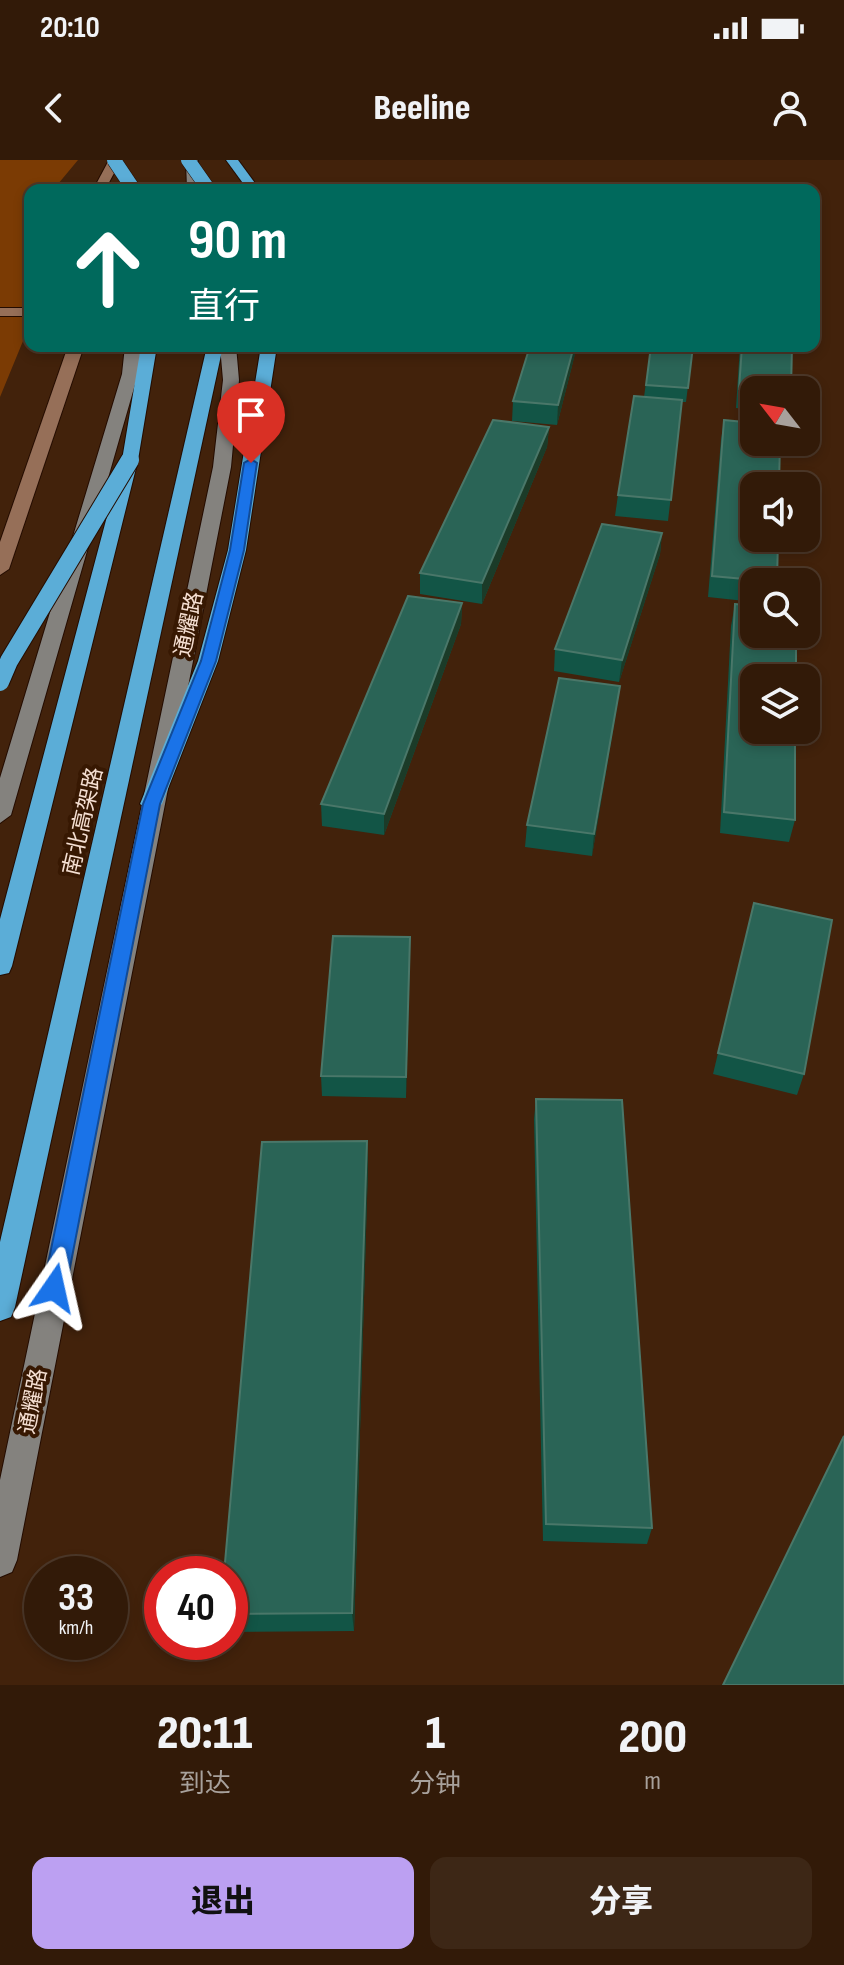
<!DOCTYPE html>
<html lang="zh">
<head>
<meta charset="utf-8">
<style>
	body { margin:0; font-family:"Sofia Sans Condensed","Noto Sans SC",sans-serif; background:#3d2716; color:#f1f3f6; height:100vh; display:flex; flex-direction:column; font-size:30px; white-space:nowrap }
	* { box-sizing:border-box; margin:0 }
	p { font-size:26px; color:#a8a19c }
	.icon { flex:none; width:44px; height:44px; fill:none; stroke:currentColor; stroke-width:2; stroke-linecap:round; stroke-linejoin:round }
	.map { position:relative; height:1525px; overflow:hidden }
	.side { display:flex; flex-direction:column; background:#321a08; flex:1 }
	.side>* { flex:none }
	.banner { position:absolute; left:24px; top:24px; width:796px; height:168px; border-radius:16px; box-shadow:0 4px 12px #0003,0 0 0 2px #4d3829; background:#00695c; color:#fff; overflow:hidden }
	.needle { width:52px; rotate:301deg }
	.controls { position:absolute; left:740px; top:216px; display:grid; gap:16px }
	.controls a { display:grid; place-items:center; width:80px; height:80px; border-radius:16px; background:#321a08; box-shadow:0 4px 12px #0003,0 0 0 2px #4d3829; font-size:40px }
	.speed { position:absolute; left:24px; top:1396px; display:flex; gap:16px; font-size:40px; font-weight:700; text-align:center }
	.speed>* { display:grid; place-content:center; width:104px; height:104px; border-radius:50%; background:#321a08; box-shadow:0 4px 12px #0003,0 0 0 2px #4d3829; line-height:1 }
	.speed small { font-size:20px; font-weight:400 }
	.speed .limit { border:12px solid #d22; background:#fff; color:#111 }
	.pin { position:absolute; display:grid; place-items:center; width:68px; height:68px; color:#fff; margin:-82px -34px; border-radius:50% 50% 50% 0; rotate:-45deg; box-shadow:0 0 8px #0007 }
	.pin .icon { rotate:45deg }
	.me { position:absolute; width:88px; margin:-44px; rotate:11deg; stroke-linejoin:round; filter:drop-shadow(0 0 6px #0008) }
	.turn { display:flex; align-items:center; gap:28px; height:168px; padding:0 32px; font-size:36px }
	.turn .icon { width:104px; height:104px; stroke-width:2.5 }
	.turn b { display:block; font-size:56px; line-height:68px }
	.eta { display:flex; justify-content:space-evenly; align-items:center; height:136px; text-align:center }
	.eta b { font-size:48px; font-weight:800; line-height:56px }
	.action { display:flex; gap:16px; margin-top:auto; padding:16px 32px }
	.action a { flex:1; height:92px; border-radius:16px; background:#bca0f2; color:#111; font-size:32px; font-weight:800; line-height:92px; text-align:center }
	.action a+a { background:#3d2716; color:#f1f3f6 }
	.status { display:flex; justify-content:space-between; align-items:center; height:56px; padding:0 40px; background:#321a08; direction:ltr }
	.status svg { height:22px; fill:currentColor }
	header { display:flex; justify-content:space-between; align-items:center; height:104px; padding:0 32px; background:#321a08; font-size:36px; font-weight:800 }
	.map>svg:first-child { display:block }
</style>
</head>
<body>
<div class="status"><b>20:10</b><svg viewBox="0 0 49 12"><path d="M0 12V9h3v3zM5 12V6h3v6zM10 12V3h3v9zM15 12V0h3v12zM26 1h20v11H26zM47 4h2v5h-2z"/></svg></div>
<header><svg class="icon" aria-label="back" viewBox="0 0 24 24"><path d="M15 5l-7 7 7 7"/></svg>Beeline<svg class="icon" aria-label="person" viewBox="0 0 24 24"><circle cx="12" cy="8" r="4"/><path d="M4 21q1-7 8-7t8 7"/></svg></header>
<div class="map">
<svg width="844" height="1525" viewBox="0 0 844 1525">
	<rect width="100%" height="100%" fill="#42220b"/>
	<polygon fill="#7b3b04" points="0,0 78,0 53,30 30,30 30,164 0,237"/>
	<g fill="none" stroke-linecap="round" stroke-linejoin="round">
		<defs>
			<g id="street">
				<polygon points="109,0 121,0 105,30 93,30"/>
				<rect x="0" y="148" width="30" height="8"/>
				<polygon points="68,186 84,186 9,409 0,415 0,382"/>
			</g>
			<g id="secondary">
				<polygon points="186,0 198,0 199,30 187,30"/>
				<polygon points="125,186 141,186 138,214 11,655 0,663 0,618 122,214"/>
				<polygon points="220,186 236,186 239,220 231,307 17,1400 12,1412 0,1417 0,1320 213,307 223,220"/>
			</g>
			<g id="highway">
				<polygon points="226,0 238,0 260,30 248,30"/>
				<polygon points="141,186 157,186 138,300 12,806 9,813 0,815 0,759 122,300"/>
				<polygon points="207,186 223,186 15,1147 11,1157 0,1161 0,1082"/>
				<polygon points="261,186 277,186 246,390 218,501 162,644 151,651 140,644 198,501 228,390"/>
			</g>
		</defs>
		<use href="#street" stroke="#240c00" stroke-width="2"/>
		<use href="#secondary" stroke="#240c00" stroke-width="2"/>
		<use href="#highway" stroke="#240c00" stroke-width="2"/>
		<use href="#street" fill="#966f58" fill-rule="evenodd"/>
		<use href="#secondary" fill="#84827e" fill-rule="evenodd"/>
		<use href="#highway" fill="#5badd7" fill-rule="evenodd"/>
		<defs>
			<g id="highway-bridge-far1">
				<polyline points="114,0 134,30"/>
				<polyline points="188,0 209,30"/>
			</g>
			<polyline id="highway-bridge" points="0,522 9,501 130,300"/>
		</defs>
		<use href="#highway-bridge-far1" stroke="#240c00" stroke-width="15" stroke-linecap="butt"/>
		<use href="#highway-bridge" stroke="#240c00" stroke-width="20" stroke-linecap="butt"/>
		<use href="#highway-bridge-far1" stroke="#5badd7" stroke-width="14"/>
		<use href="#highway-bridge" stroke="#5badd7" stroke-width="18"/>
	</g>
	<g fill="#125546">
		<polygon points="530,186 577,186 557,265 512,261 513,241"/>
		<polygon points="651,186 693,186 686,242 682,242 668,361 615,356 618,335 644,237"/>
		<polygon points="740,186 792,186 754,230 754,250 736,248"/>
		<polygon points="724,260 777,422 754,422 754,442 708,437 721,280"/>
		<polygon points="549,267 547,287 482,444 420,434 420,413"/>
		<polygon points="662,373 660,394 619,522 554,511 555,489"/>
		<polygon points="462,443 461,464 384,675 322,666 321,644"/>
		<polygon points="735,444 795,660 789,682 720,673 731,466"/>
		<polygon points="620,526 592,696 525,687 527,665"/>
		<polygon points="754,743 804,914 797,935 713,914"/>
		<polygon points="410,777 406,938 322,936 321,916"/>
		<polygon points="536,939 652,1368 647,1384 543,1381 534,959"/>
		<polygon points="367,981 368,1006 354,1471 230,1472 230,1414"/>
	</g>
	<g fill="#1b3b28">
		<polygon points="574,186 577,186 557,265 558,245"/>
		<polygon points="549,267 547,287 482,444 482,423"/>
		<polygon points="662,373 660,394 619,522 622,500"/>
		<polygon points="462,443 461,464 384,675 384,654"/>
		<polygon points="620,526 617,547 592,696 594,674"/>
		<polygon points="410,777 410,799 406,938 406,917"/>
		<polygon points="367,981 368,1006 354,1471 352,1453"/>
	</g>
	<g fill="#2a6456" stroke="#4a7769" stroke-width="2">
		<polygon points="530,186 574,186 558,245 513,241"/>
		<polygon points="651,186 693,186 688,228 646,225"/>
		<polygon points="742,186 792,186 791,230 739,229"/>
		<polygon points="634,236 682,240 671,340 618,335"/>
		<polygon points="493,260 549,267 482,423 420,413"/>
		<polygon points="724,260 754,263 754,282 780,282 779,326 754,326 754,378 778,378 777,422 712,416"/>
		<polygon points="602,364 662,373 622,500 555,489"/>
		<polygon points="408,436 462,443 384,654 321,644"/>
		<polygon points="735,444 754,446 754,474 796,474 796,518 754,518 754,570 795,570 795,660 724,652"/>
		<polygon points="559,518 620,526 594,674 527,665"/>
		<polygon points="754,743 832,760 804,914 718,893"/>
		<polygon points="333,776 410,777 406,917 321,916"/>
		<polygon points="536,939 622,940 652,1368 546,1364"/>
		<polygon points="367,981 352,1453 230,1454 230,1414 224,1414 262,982"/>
		<polygon points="844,1276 844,1525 723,1525"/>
	</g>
	<polygon fill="#1a73e8" stroke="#114b97" stroke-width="2" points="251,299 257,303 244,390 216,501 160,644 66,1128 62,1135 54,1138 46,1135 43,1128 143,644 201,501 230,390 244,303"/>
	<g text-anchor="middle" stroke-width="8" stroke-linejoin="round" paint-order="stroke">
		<g font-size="22" fill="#f5dfd2" stroke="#371802">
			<text transform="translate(188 464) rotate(-78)" y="8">通耀路</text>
			<text transform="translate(82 661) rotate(-77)" y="8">南北高架路</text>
			<text transform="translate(32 1241) rotate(-79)" y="8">通耀路</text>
		</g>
	</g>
</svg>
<div class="controls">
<a><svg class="needle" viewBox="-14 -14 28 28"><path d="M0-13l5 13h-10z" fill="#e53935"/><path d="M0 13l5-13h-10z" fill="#a8a19c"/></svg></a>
<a><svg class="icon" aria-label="sound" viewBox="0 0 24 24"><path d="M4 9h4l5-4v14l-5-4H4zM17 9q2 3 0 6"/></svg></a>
<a><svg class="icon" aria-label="search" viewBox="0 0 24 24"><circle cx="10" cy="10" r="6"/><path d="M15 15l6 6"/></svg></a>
<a><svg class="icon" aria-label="layers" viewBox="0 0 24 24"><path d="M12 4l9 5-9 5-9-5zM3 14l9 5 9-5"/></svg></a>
</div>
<div class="speed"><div>33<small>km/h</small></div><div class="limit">40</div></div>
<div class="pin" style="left:251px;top:303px;background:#d93025"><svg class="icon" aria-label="arrive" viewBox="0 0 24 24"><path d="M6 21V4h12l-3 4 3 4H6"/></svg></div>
<svg class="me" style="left:54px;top:1128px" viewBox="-20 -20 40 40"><path d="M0-17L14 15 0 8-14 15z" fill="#1a73e8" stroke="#fff" stroke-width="4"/></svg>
<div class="banner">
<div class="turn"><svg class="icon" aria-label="ahead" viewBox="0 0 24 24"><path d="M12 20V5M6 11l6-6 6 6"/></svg><div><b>90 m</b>直行</div></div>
</div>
</div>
<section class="side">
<div class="eta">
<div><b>20:11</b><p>到达</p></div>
<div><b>1</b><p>分钟</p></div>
<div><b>200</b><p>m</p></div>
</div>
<div class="action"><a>退出</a><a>分享</a></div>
</section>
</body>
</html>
